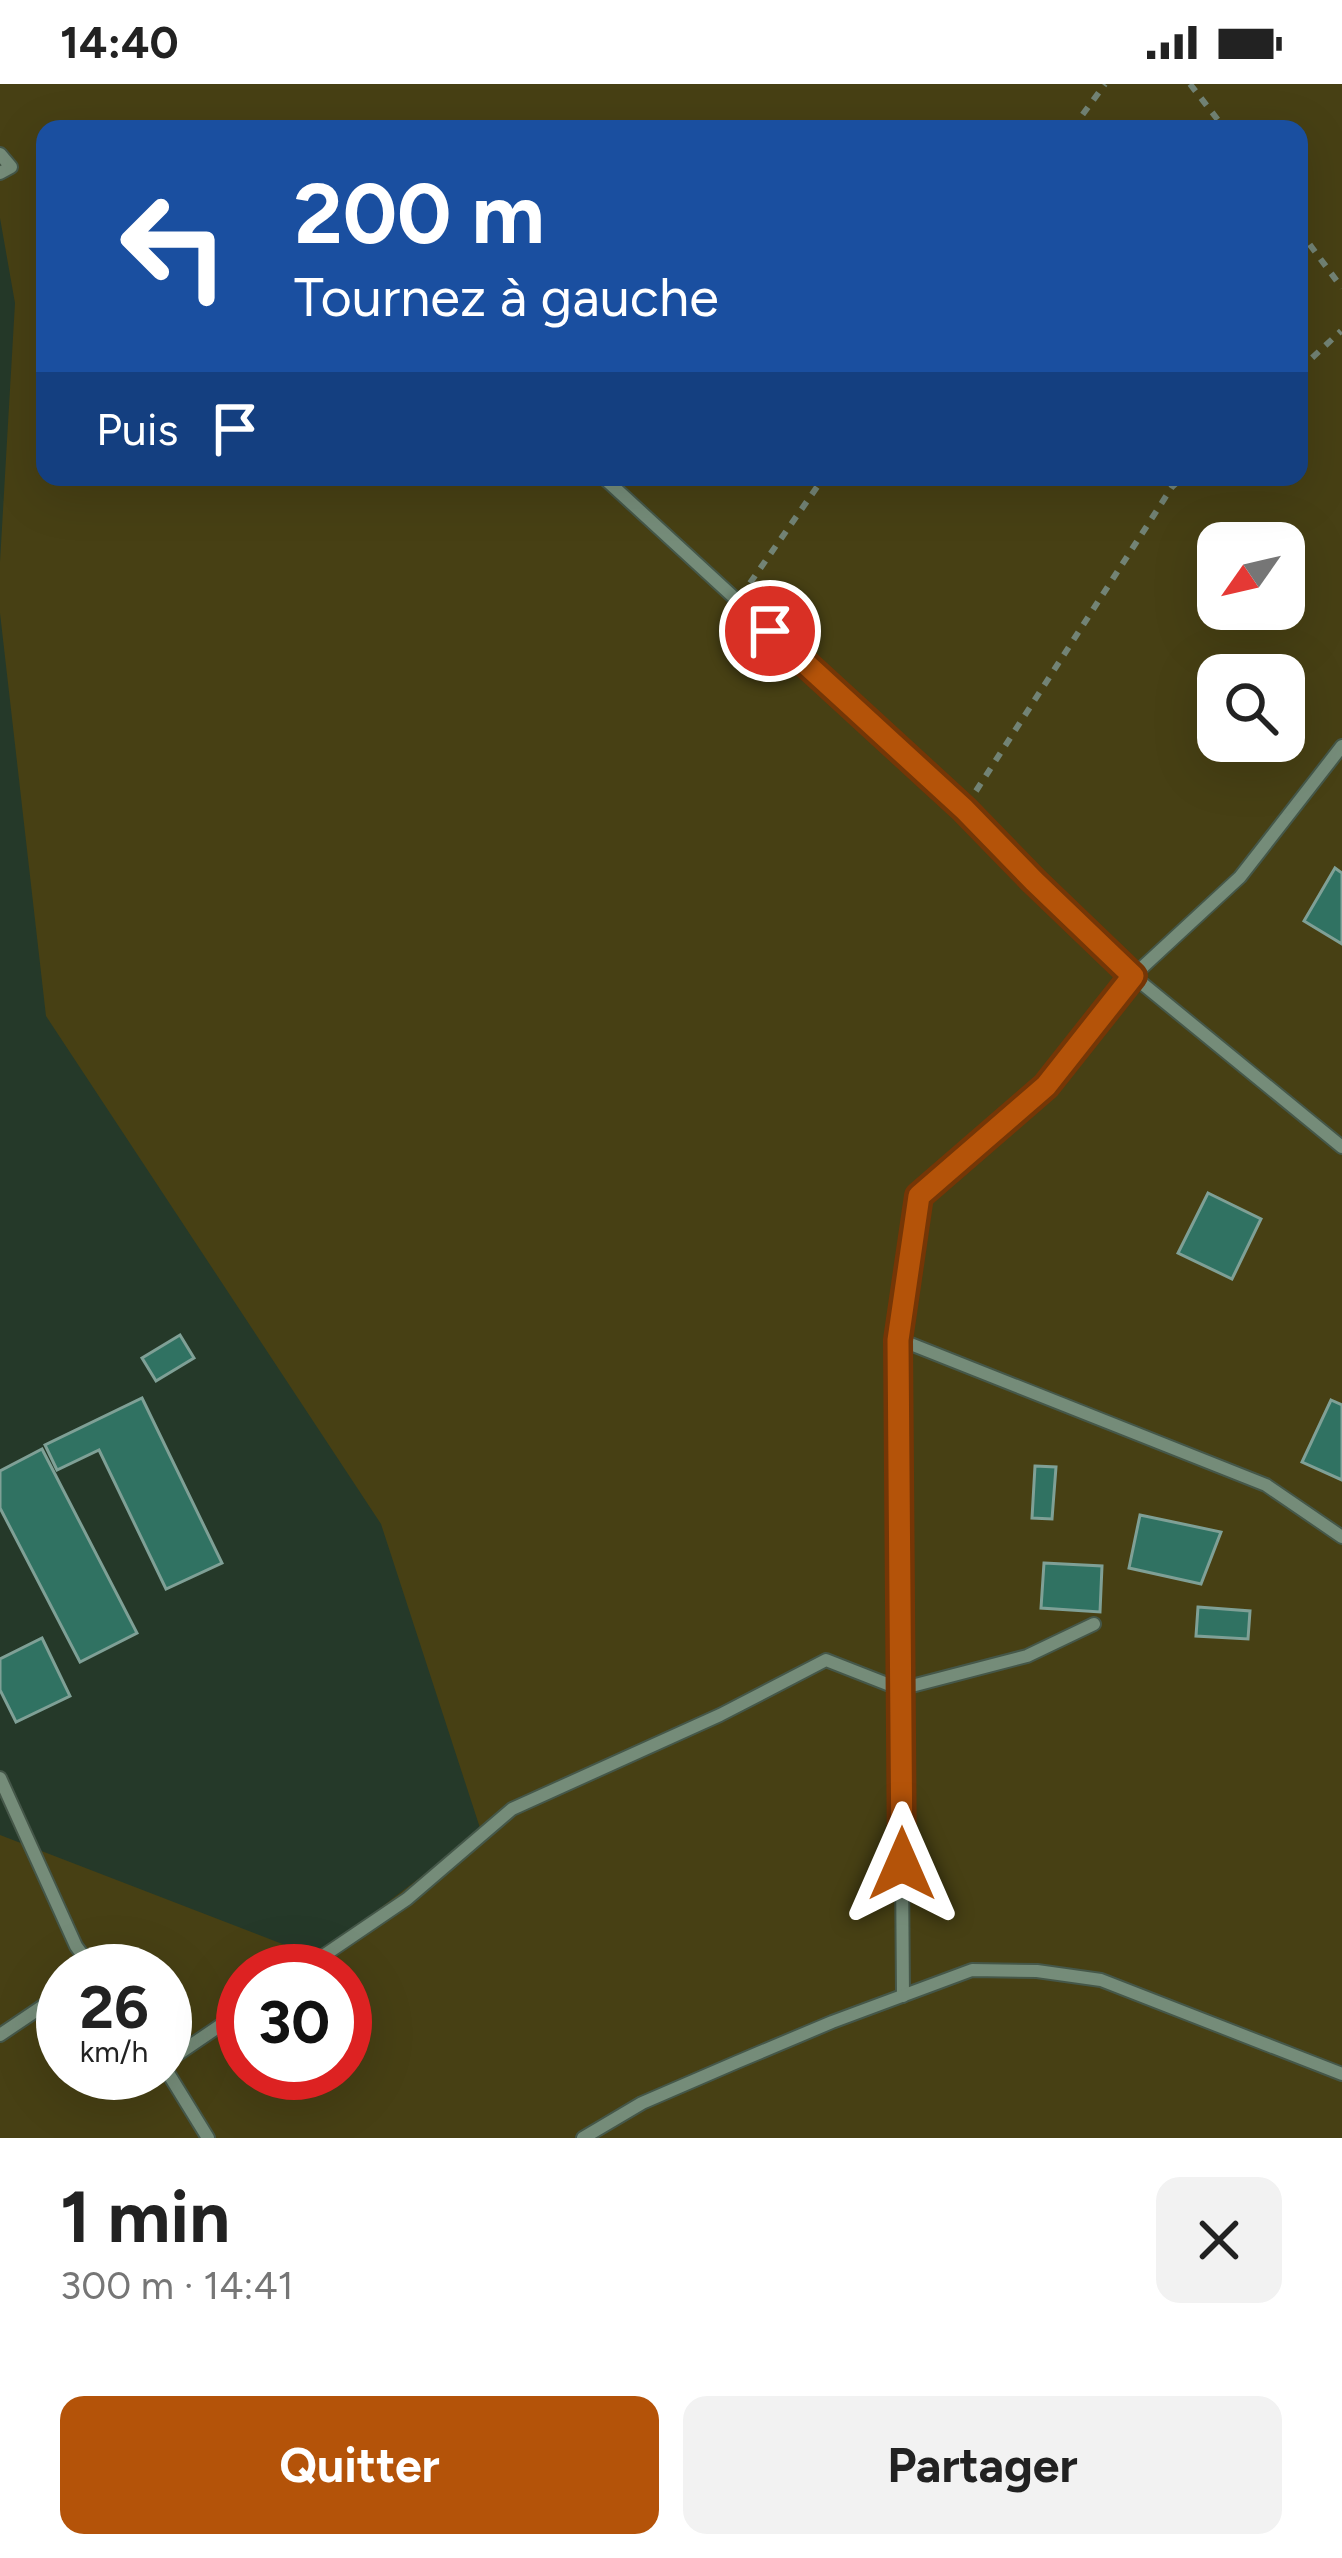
<!DOCTYPE html>
<html lang="fr">
<head>
<meta charset="utf-8">
<style>
	body { margin:0; font-family:Figtree,sans-serif; background:#f2f2f2; color:#222; height:100vh; display:flex; flex-direction:column; font-size:45px; white-space:nowrap }
	* { box-sizing:border-box; margin:0 }
	p { font-size:39px; color:#767676 }
	.icon { flex:none; width:66px; height:66px; fill:none; stroke:currentColor; stroke-width:2; stroke-linecap:round; stroke-linejoin:round }
	.map { position:relative; height:2054px; overflow:hidden }
	.drawer { display:flex; flex-direction:column; background:#fff; flex:1 }
	.drawer>* { flex:none }
	.guide { position:absolute; left:36px; top:36px; width:1272px; height:366px; border-radius:24px; box-shadow:0 12px 48px #0002; background:#1a4fa0; color:#fff; overflow:hidden }
	.needle { width:78px; rotate:236deg }
	.buttons { position:absolute; left:1197px; top:438px; display:grid; gap:24px }
	.buttons a { display:grid; place-items:center; width:108px; height:108px; border-radius:24px; background:#fff; box-shadow:0 12px 48px #0002; font-size:60px }
	.speed { position:absolute; left:36px; top:1860px; display:flex; gap:24px; font-size:60px; font-weight:700; text-align:center }
	.speed>* { display:grid; place-content:center; width:156px; height:156px; border-radius:50%; background:#fff; box-shadow:0 12px 48px #0002; line-height:1 }
	.speed small { font-size:30px; font-weight:400 }
	.speed .limit { border:18px solid #d22; background:#fff; color:#111 }
	.pin { position:absolute; display:grid; place-items:center; width:102px; height:102px; color:#fff; margin:-51px; border:6px solid #fff; border-radius:50%; box-shadow:0 3px 12px #0007 }
	.me { position:absolute; width:132px; margin:-66px; rotate:0deg; stroke-linejoin:round; filter:drop-shadow(0 0 9px #0008) }
	.turn { display:flex; align-items:center; gap:42px; height:252px; padding:0 60px; font-size:54px }
	.turn .icon { width:156px; height:156px; stroke-width:2.5 }
	.turn b { display:block; font-size:84px; line-height:102px }
	.then { display:flex; align-items:center; height:114px; padding:0 60px; background:#0003; gap:24px; font-size:45px }
	.round { display:grid; place-items:center; flex:none; width:126px; height:126px; border-radius:24px; background:#f2f2f2 }
	.summary { display:flex; align-items:center; justify-content:space-between; height:204px; padding:0 60px }
	h1 { font-size:72px; font-weight:700; line-height:90px }
	.button { display:flex; gap:24px; margin-top:auto; padding:24px 60px }
	.button a { flex:1; height:138px; border-radius:24px; background:#b45309; color:#fff; font-size:48px; font-weight:700; line-height:138px; text-align:center }
	.button a+a { background:#f2f2f2; color:#222 }
	.status { display:flex; justify-content:space-between; align-items:center; height:84px; padding:0 60px; background:#fff; direction:ltr }
	.status svg { height:33px; fill:currentColor }
	.map>svg:first-child { display:block }
</style>
</head>
<body>
<div class="status"><b>14:40</b><svg viewBox="0 0 49 12"><path d="M0 12V9h3v3zM5 12V6h3v6zM10 12V3h3v9zM15 12V0h3v12zM26 1h20v11H26zM47 4h2v5h-2z"/></svg></div>
<div class="map">
<svg width="1342" height="2054" viewBox="0 0 1342 2054">
	<rect width="100%" height="100%" fill="#253929"/>
	<path fill="#474014" fill-rule="evenodd" d="M0,0H1342V2054H0V1751L316,1873L481,1747L381,1440L46,932L0,529V478L15,219L0,134ZM45,45H1299V393H45ZM1218,459H1284V525H1218ZM1218,591H1284V657H1218ZM63,1887H165V1989H63ZM243,1887H345V1989H243Z"/>
	<g fill="#307262" stroke="#7fa096" stroke-width="3">
		<polygon points="1335,784 1342,789 1342,860 1304,837"/>
		<polygon points="1208,1109 1261,1135 1232,1195 1178,1169"/>
		<polygon points="180,1251 194,1274 156,1297 142,1274"/>
		<polygon points="142,1314 222,1479 166,1505 99,1366 57,1386 45,1361"/>
		<polygon points="1331,1316 1342,1321 1342,1396 1302,1378"/>
		<polygon points="42,1365 137,1549 80,1578 0,1424 0,1387"/>
		<polygon points="1035,1382 1056,1383 1052,1435 1032,1434"/>
		<polygon points="1140,1431 1221,1448 1201,1500 1129,1484"/>
		<polygon points="1044,1479 1102,1482 1100,1528 1041,1524"/>
		<polygon points="1198,1523 1250,1527 1248,1555 1196,1552"/>
		<polygon points="42,1554 70,1612 16,1638 0,1606 0,1575"/>
	</g>
	<g fill="none" stroke-linecap="round" stroke-linejoin="round">
		<defs>
			<g id="street">
				<polyline points="0,70 11,83 0,89"/>
				<polyline points="603,393 964,725 1034,798 1133,892 1342,1063"/>
				<polyline points="898,1255 1266,1401 1342,1453"/>
				<polyline points="0,1694 76,1862 94,1887"/>
				<polyline points="301,1887 407,1815 512,1725 720,1631 826,1576 900,1605 1027,1572 1094,1540"/>
				<polyline points="903,1912 898,1255 919,1112 1046,1002 1133,892 1240,793 1342,662"/>
				<polyline points="0,1951 46,1920 63,1920"/>
				<polyline points="165,1979 243,1926"/>
				<polyline points="165,1984 208,2054"/>
				<polyline points="583,2054 642,2019 737,1978 832,1938 972,1886 1037,1887 1101,1896 1342,1990"/>
			</g>
		</defs>
		<use href="#street" stroke="#455749" stroke-width="16"/>
		<g stroke="#728375" stroke-width="6" stroke-dasharray="9 9" stroke-linecap="butt">
			<polyline points="1190,0 1225,45"/>
			<polyline points="1072,45 1105,0"/>
			<polyline points="1299,146 1342,204"/>
			<polyline points="1299,286 1341,247"/>
			<polyline points="750,499 824,393"/>
			<polyline points="976,707 1172,403 1183,393"/>
		</g>
		<use href="#street" stroke="#758c79" stroke-width="12"/>
	</g>
	<g fill="none" stroke-linecap="round" stroke-linejoin="round">
		<defs>
			<polyline id="route" points="770,547 964,725 1034,797 1133,892 1046,1002 919,1112 898,1256 902,1780"/>
		</defs>
		<use href="#route" stroke="#753606" stroke-width="30"/>
		<use href="#route" stroke="#b45309" stroke-width="21"/>
	</g>
</svg>
<div class="buttons">
<a><svg class="needle" viewBox="-14 -14 28 28"><path d="M0-13l5 13h-10z" fill="#e53935"/><path d="M0 13l5-13h-10z" fill="#767676"/></svg></a>
<a><svg class="icon" aria-label="search" viewBox="0 0 24 24"><circle cx="10" cy="10" r="6"/><path d="M15 15l6 6"/></svg></a>
</div>
<div class="speed"><div>26<small>km/h</small></div><div class="limit">30</div></div>
<div class="pin" style="left:770px;top:547px;background:#d93025"><svg class="icon" aria-label="arrive" viewBox="0 0 24 24"><path d="M6 21V4h12l-3 4 3 4H6"/></svg></div>
<svg class="me" style="left:902px;top:1780px" viewBox="-20 -20 40 40"><path d="M0-17L14 15 0 8-14 15z" fill="#b45309" stroke="#fff" stroke-width="4"/></svg>
<div class="guide">
<div class="turn"><svg class="icon" aria-label="left" viewBox="0 0 24 24"><path d="M17 20v-9H6M10 6l-5 5 5 5"/></svg><div><b>200 m</b>Tournez à gauche</div></div>
<div class="then">Puis<svg class="icon" aria-label="arrive" viewBox="0 0 24 24"><path d="M6 21V4h12l-3 4 3 4H6"/></svg></div>
</div>
</div>
<section class="drawer">
<div class="summary"><div><h1>1 min</h1><p>300 m · 14:41</p></div><a class="round"><svg class="icon" aria-label="close" viewBox="0 0 24 24"><path d="M6 6l12 12M18 6L6 18"/></svg></a></div>
<div class="button"><a>Quitter</a><a>Partager</a></div>
</section>
</body>
</html>
